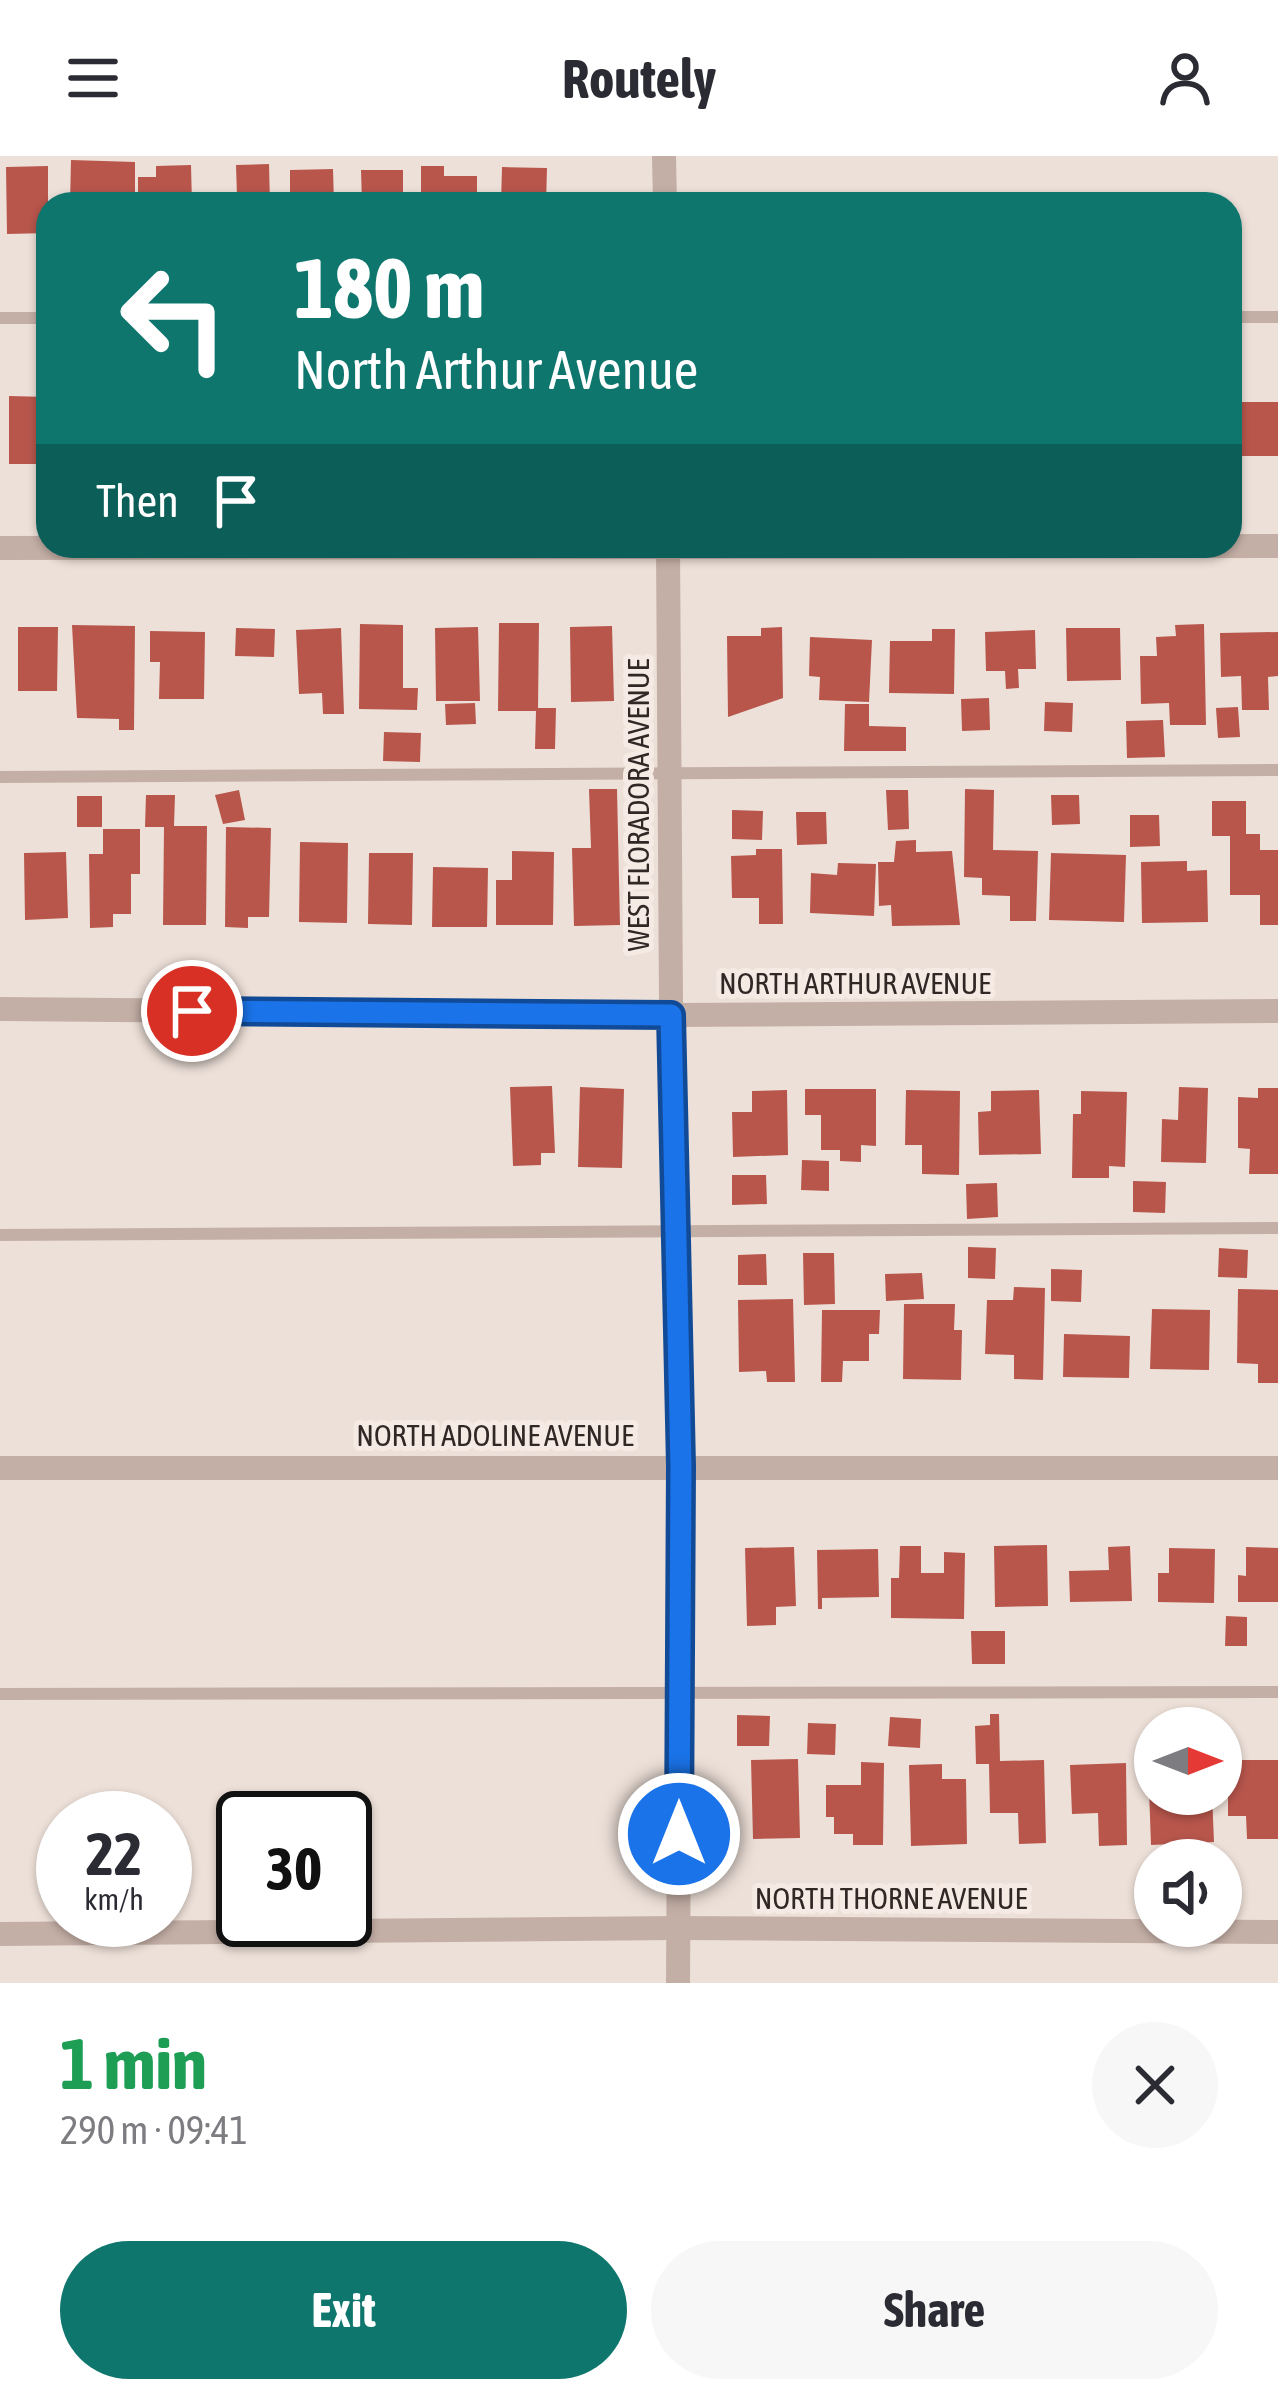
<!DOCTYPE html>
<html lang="en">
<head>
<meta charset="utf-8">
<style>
	body { margin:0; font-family:"Asap Condensed",sans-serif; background:#f7f7f7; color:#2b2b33; height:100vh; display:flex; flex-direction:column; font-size:45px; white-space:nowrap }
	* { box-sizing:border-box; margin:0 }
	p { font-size:39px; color:#7c7c81 }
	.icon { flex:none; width:66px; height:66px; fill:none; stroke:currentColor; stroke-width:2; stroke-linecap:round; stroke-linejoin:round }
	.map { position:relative; height:1827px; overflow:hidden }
	.panel { display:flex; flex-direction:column; background:#fff; flex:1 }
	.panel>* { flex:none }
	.guide { position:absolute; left:36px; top:36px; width:1206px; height:366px; border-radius:36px; box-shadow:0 3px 9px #0004; background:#0f766e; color:#fff; overflow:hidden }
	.needle { width:78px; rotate:90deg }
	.fabs { position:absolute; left:1134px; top:1551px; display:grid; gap:24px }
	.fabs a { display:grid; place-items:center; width:108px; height:108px; border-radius:50%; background:#fff; box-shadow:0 3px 9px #0004; font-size:60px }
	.speed { position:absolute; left:36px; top:1635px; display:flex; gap:24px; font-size:60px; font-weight:700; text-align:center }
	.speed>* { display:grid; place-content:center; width:156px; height:156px; border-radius:50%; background:#fff; box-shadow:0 3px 9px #0004; line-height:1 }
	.speed small { font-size:30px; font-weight:400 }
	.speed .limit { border:6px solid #111; border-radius:18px; background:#fff; color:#111 }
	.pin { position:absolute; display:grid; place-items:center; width:102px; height:102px; color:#fff; margin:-51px; border:6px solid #fff; border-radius:50%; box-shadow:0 3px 12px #0007 }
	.me { position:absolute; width:132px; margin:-66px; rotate:0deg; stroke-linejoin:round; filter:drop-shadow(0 0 9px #0008) }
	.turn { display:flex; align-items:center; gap:42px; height:252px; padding:0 60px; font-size:54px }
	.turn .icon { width:156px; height:156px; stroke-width:2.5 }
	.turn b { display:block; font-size:84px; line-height:102px }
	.then { display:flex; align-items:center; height:114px; padding:0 60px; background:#0003; gap:24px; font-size:45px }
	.round { display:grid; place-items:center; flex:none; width:126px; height:126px; border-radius:63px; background:#f7f7f7 }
	.head { display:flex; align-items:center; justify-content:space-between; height:204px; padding:0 60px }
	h1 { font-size:72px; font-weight:700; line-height:90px; color:#1e9e55 }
	.cta { display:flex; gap:24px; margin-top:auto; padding:24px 60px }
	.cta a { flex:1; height:138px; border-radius:72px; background:#0f766e; color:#fff; font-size:48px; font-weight:700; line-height:138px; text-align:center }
	.cta a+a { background:#f7f7f7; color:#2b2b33 }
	header { display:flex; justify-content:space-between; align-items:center; height:156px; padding:0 60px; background:#fff; font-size:54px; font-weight:700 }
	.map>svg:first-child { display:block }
</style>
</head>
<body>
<header><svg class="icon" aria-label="menu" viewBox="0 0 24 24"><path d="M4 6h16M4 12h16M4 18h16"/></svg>Routely<svg class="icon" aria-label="person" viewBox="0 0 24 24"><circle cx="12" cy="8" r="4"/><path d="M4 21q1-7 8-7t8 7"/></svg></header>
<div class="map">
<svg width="1278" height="1827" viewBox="0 0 1278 1827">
	<rect width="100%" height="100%" fill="#ede0d8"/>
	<g fill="#b8564c">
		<polygon points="71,4 135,6 135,48 70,48"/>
		<polygon points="269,8 270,48 217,48 217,40 237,40 236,9"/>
		<polygon points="191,9 192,48 138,48 138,21 156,21 156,10"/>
		<polygon points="48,10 48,77 7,78 6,11"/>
		<polygon points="421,10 444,10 444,20 477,20 477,48 432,48 432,39 421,39"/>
		<polygon points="502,11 547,12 546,48 501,48"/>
		<polygon points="333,13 334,48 290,48 290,14"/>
		<polygon points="361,14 403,14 403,48 362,48"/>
		<polygon points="9,240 48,241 48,308 9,308"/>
		<polygon points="1230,246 1278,246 1278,300 1235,300 1235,285 1230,286"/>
		<polygon points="499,467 539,467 538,552 556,552 555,593 535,593 536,555 498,555"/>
		<polygon points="360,468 403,469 403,532 418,532 417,554 359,553"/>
		<polygon points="1204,468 1206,569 1170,569 1169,547 1141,548 1140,500 1157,500 1156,481 1176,480 1175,469"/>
		<polygon points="72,469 135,470 134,574 119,574 119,563 77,562"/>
		<polygon points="612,470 614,545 571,546 570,471"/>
		<polygon points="18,471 58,471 57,535 18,535"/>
		<polygon points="478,471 480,545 436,545 435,472"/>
		<polygon points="782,471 783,542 728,561 727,480 761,480 761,472"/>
		<polygon points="236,472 275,473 274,501 235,500"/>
		<polygon points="341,472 344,558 323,558 322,537 299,538 296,474"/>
		<polygon points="1066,472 1120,472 1121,524 1067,525"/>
		<polygon points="932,473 955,473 954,538 889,537 890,485 932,485"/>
		<polygon points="1035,474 1036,513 1018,513 1019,532 1006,533 1005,515 986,515 985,476"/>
		<polygon points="150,475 205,476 204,543 159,543 160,506 150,506"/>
		<polygon points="1278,476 1278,520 1268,521 1269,554 1242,554 1241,520 1221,521 1220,477"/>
		<polygon points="810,481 872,484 869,546 819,544 820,521 809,520"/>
		<polygon points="989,542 990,574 962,575 961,543"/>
		<polygon points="1045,546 1073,547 1072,576 1044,575"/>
		<polygon points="475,547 476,568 446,569 445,548"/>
		<polygon points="845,548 869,548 869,570 906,571 906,595 844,595"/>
		<polygon points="1238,551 1240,581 1218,582 1216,552"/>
		<polygon points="1163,564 1165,601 1127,602 1126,565"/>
		<polygon points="384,576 421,577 420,606 383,605"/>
		<polygon points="589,633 617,633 620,769 574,770 572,692 591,692"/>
		<polygon points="965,633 994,634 993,694 1038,695 1036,765 1010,765 1010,740 982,739 982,722 964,721"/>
		<polygon points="239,634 245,664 223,668 215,639"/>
		<polygon points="886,634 908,634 909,673 888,674"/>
		<polygon points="146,639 175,639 174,670 207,670 206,769 163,769 164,671 145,671"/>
		<polygon points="1051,639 1079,639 1080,668 1052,669"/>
		<rect x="77" y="640" width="25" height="31"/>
		<polygon points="1212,645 1246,645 1246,678 1260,678 1260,694 1278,694 1278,769 1260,769 1260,739 1230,739 1230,680 1212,680"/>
		<polygon points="732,654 763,655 762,684 732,683"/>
		<polygon points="796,656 826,656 827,688 797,689"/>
		<polygon points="1130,659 1159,659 1160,690 1130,691"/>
		<polygon points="226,671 271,672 269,761 248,761 248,772 225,771"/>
		<polygon points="103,673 140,673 140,718 131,718 131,758 113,758 113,771 90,772 89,698 103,698"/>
		<polygon points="916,684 916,696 952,695 960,769 892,770 891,749 879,750 878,706 894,706 896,685"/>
		<polygon points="300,686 348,687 347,767 299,766"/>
		<polygon points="756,693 782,693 783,768 759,768 759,742 732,742 731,700 756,699"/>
		<polygon points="512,695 554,696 553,769 496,769 496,724 512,724"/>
		<polygon points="66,696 68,762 25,764 24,697"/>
		<polygon points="369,697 413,697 412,769 368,768"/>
		<polygon points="1051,697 1126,699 1124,766 1049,764"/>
		<polygon points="1187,705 1187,715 1207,714 1208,766 1142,767 1141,706"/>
		<polygon points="838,707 876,708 874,760 810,757 811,717 837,719"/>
		<polygon points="433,711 488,712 487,771 432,771"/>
		<polygon points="552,930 555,997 541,997 541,1009 513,1010 510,931"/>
		<polygon points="580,931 624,933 622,1012 578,1011"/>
		<polygon points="1179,931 1208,932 1206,1007 1161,1006 1162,963 1178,964"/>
		<polygon points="1258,932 1278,932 1278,1018 1249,1018 1250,993 1238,992 1238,941 1258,942"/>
		<polygon points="805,933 876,933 876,990 861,989 861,1006 840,1005 840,994 821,994 821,959 805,959"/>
		<polygon points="787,934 788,999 733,1001 732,956 752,956 752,935"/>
		<polygon points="906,934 960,935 959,1019 922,1018 922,989 905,989"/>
		<polygon points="1039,934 1041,998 979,999 978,956 991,955 991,935"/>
		<polygon points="1081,935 1127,936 1125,1011 1109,1010 1109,1022 1072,1022 1073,958 1081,958"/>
		<polygon points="802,1004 829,1005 829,1035 801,1034"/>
		<polygon points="732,1019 766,1019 767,1048 732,1049"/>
		<polygon points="1133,1025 1166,1026 1165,1057 1133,1056"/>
		<polygon points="997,1027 998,1061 967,1063 966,1028"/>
		<polygon points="968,1091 996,1092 995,1123 968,1122"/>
		<polygon points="1219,1092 1248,1094 1247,1122 1218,1121"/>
		<polygon points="803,1097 834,1097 835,1148 804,1149"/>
		<polygon points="766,1098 767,1129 738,1129 738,1099"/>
		<polygon points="1051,1113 1082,1114 1081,1146 1051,1145"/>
		<polygon points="922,1117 924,1143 886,1145 885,1118"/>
		<polygon points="1014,1131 1045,1132 1043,1224 1014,1223 1014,1199 985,1198 987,1144 1013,1144"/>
		<polygon points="1238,1133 1278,1134 1278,1227 1258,1227 1258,1208 1237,1207"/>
		<polygon points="793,1143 795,1226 767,1226 766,1215 739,1216 738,1144"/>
		<polygon points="904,1148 955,1148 954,1174 962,1174 961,1224 903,1223"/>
		<polygon points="1152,1153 1210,1154 1209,1214 1150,1213"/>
		<polygon points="822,1154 880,1154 879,1178 869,1178 869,1205 843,1205 842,1226 821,1226"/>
		<polygon points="1064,1178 1130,1180 1129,1222 1063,1221"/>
		<polygon points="1047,1389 1048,1450 995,1451 994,1390"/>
		<polygon points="900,1390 921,1390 921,1417 944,1417 944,1396 965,1397 964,1463 891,1462 891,1422 899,1422"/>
		<polygon points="1130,1390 1132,1445 1070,1446 1069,1415 1109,1414 1108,1391"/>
		<polygon points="794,1391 796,1450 776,1451 776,1469 747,1470 745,1392"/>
		<polygon points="1246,1391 1278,1392 1278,1446 1238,1446 1238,1419 1246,1420"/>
		<polygon points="1169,1392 1215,1393 1214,1447 1158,1446 1158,1417 1169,1417"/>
		<polygon points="878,1393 879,1441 822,1442 822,1453 818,1453 817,1394"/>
		<polygon points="1226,1460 1247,1461 1247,1490 1225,1490"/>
		<polygon points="971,1475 1005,1475 1005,1508 972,1508"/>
		<polygon points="990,1558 999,1558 1000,1605 1044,1604 1046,1687 1019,1688 1018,1657 990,1657 989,1608 976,1608 975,1570 990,1569"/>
		<polygon points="737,1559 770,1560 769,1590 737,1590"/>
		<polygon points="890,1561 921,1563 920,1592 888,1590"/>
		<polygon points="808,1567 836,1568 835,1599 807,1598"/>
		<polygon points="798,1603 800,1682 753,1683 751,1604"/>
		<polygon points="1228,1604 1278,1604 1278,1683 1247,1683 1246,1660 1228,1660"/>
		<polygon points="861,1606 884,1607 883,1689 853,1689 853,1678 834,1678 834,1661 826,1661 826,1629 861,1629"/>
		<polygon points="1126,1607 1127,1689 1099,1690 1098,1657 1072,1658 1070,1609"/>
		<polygon points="942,1608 942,1623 966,1623 967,1688 911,1690 909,1609"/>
		<polygon points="1155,1632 1155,1638 1212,1638 1214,1686 1151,1689 1149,1633"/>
	</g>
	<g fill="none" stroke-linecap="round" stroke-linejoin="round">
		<g stroke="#c4afa6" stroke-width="12">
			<polyline points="1230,161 1278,161"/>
			<polyline points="0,162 48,162"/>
			<polyline points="0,621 1278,614"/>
			<polyline points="0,1079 1278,1072"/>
			<polyline points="0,1538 1278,1536"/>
		</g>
		<g stroke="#c4afa6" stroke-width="24">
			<polyline points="664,0 665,48"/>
			<polyline points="668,390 671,846 681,1310 678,1827"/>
			<polyline points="0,392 1278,390"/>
			<polyline points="0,853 671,859 1278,855"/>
			<polyline points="0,1312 1278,1312"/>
			<polyline points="0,1778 678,1772 1278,1776"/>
		</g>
	</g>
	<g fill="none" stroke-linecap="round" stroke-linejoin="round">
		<defs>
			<polyline id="route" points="192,855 671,859 681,1310 679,1678"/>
		</defs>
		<use href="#route" stroke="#114b97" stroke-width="30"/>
		<use href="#route" stroke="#1a73e8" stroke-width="21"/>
	</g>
	<g text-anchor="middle" stroke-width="10" stroke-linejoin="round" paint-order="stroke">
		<g font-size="30" fill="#312826" stroke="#f6ebe4">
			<text transform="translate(639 649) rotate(-90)" y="10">WEST FLORADORA AVENUE</text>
			<text x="855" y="838">NORTH ARTHUR AVENUE</text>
			<text x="495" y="1290">NORTH ADOLINE AVENUE</text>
			<text x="891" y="1753">NORTH THORNE AVENUE</text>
		</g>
	</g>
</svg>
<div class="fabs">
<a><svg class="needle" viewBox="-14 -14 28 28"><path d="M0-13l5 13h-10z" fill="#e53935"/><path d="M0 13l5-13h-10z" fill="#7c7c81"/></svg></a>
<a><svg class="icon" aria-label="sound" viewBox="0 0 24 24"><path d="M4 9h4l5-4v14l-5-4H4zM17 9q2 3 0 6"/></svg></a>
</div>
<div class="speed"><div>22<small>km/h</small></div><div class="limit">30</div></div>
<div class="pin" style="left:192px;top:855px;background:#d93025"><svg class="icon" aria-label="arrive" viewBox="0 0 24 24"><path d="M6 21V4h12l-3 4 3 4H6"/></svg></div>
<svg class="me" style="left:679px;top:1678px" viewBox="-20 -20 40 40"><circle r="17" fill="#1a73e8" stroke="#fff" stroke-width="3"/><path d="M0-11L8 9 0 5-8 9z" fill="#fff"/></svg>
<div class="guide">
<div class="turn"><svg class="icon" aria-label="left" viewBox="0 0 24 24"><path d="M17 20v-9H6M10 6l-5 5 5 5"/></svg><div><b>180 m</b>North Arthur Avenue</div></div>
<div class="then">Then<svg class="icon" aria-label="arrive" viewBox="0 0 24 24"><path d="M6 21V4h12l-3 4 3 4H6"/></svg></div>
</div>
</div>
<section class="panel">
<div class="head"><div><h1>1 min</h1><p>290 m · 09:41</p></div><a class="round"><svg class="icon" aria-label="close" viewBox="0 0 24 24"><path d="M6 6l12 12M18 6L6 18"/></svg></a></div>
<div class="cta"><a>Exit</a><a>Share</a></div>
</section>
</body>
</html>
